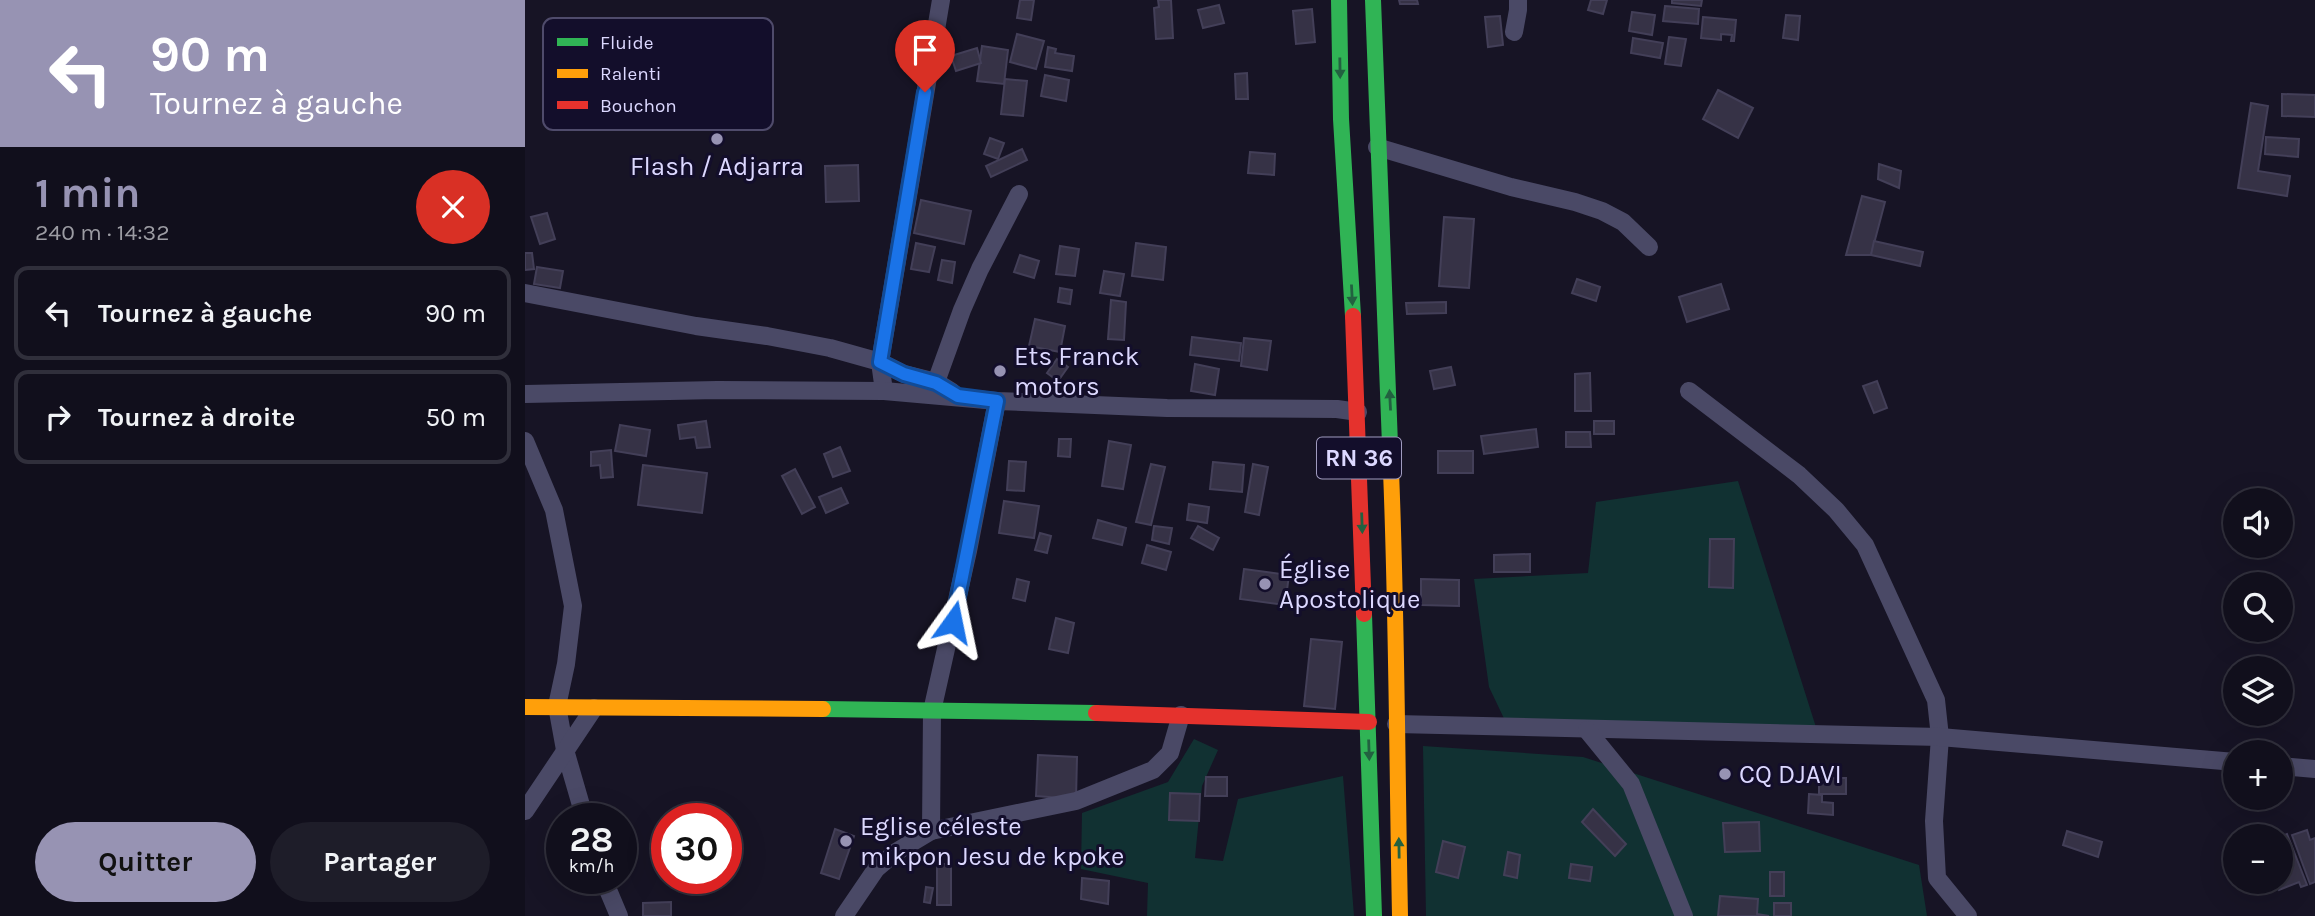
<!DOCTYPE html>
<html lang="fr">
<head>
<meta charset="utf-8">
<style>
	body { margin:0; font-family:Karla,sans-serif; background:#1e1d29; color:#f1f3f6; height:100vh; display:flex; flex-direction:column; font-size:26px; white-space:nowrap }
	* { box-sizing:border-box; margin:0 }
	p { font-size:23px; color:#9c9ca3 }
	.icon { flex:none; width:38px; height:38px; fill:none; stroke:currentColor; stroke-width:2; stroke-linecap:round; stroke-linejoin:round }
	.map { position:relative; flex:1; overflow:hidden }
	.side { display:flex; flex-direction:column; background:#110f1c; width:525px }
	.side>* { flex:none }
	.guide { background:#9793b3; color:#fff; overflow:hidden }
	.tools { position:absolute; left:1698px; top:488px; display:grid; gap:14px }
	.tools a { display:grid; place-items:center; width:70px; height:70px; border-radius:50%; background:#110f1c; box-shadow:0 7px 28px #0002,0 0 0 2px #302f3b; font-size:35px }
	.speed { position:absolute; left:21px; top:803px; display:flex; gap:14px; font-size:35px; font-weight:700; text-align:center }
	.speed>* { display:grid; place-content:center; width:91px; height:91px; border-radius:50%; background:#110f1c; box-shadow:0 7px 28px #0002,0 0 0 2px #302f3b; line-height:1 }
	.speed small { font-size:18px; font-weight:400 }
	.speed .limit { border:10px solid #d22; background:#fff; color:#111 }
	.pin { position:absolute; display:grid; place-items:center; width:60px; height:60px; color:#fff; margin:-72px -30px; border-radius:50% 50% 50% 0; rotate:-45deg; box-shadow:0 0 7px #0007 }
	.pin .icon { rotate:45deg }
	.me { position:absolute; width:77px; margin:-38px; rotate:12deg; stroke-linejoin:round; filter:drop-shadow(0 0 5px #0008) }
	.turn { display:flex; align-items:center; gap:24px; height:147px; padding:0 35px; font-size:32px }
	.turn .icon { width:91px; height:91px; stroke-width:2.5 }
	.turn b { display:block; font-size:49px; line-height:60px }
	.round { display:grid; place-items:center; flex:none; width:74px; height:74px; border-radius:37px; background:#1e1d29 }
	.overview { display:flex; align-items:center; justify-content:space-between; height:119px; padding:0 35px }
	h1 { font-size:42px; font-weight:700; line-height:52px; color:#9793b3 }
	.cta { display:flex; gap:14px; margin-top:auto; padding:14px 35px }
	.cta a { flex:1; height:80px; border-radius:42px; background:#9793b3; color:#111; font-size:28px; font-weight:700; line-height:80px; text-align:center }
	.cta a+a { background:#1e1d29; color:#f1f3f6 }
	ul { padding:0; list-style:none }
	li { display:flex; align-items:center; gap:21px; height:94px; margin:0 14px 10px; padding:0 21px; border:4px solid #302f3b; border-radius:14px }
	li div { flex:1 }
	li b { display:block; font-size:26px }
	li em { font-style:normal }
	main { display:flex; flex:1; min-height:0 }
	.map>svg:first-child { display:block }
</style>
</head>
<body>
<main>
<section class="side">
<div class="guide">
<div class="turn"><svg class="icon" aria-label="left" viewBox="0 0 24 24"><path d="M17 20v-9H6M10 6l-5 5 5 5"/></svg><div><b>90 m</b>Tournez à gauche</div></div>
</div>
<div class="overview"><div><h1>1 min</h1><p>240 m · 14:32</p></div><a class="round" style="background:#d93025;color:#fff"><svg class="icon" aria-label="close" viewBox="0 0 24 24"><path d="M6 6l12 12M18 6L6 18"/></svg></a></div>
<ul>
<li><svg class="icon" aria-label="left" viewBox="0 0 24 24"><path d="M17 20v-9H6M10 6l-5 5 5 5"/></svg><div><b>Tournez à gauche</b></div><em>90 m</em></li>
<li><svg class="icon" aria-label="right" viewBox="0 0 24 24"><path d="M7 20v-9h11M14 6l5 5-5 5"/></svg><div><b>Tournez à droite</b></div><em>50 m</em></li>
</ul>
<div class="cta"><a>Quitter</a><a>Partager</a></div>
</section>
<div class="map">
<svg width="1790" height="916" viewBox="0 0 1790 916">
	<rect width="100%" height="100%" fill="#171425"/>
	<g fill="#113132">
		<polygon points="1213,481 1296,743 985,731 964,687 949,579 1063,573 1071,502"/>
		<polygon points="669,739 693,750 677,786 670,858 698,861 713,799 818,776 829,916 622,916 623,883 556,869 557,813 643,782"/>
		<polygon points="898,746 1058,757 1394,865 1402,916 901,916"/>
	</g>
	<g fill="#363246" stroke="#433f58" stroke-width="2">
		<polygon points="495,0 509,0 506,20 492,18"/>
		<polygon points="633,0 646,0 648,38 631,39 629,8 634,7"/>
		<polygon points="874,0 892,0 893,4 875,4"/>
		<polygon points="1066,0 1082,0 1078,14 1063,10"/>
		<polygon points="1147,0 1177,0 1176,6 1147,3"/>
		<polygon points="694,5 699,23 678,28 673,10"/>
		<polygon points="1140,6 1174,9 1173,24 1138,21"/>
		<polygon points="787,9 790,42 771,44 768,11"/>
		<polygon points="1107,12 1130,15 1127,35 1104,31"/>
		<polygon points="1261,15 1275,16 1273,40 1258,38"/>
		<polygon points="975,16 978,45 963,47 960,17"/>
		<polygon points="1178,17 1211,20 1209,41 1206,41 1207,35 1196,34 1196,40 1176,38"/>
		<polygon points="492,34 519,41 511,69 485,62"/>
		<polygon points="1144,37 1161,39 1156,66 1140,64"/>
		<polygon points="1108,38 1138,43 1135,58 1106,53"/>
		<polygon points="457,46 483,50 479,84 452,81"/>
		<polygon points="523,47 531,49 530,53 549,56 547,71 520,67"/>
		<polygon points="452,48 456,63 431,71 426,56"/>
		<polygon points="722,73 723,99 711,99 710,74"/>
		<polygon points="520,75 544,80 541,101 516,96"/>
		<polygon points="480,79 502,81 498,116 476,114"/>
		<polygon points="1193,90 1228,108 1213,138 1178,119"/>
		<polygon points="1757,94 1790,95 1790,117 1757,116"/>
		<polygon points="1726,103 1743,106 1733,171 1765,176 1762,196 1713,188"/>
		<polygon points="1741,137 1774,139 1773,157 1740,154"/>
		<polygon points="465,138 479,143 473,159 459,154"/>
		<polygon points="497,149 502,160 466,177 461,166"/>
		<polygon points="725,152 750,154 749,175 723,173"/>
		<polygon points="1354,164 1376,171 1374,188 1353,179"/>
		<polygon points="333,165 334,201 301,202 300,166"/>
		<polygon points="1337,196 1360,202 1346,255 1321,255"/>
		<polygon points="396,200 446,211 439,244 389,233"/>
		<polygon points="22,213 30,239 15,244 6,217"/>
		<polygon points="919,217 949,219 944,288 914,286"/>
		<polygon points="1349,241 1398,252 1395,266 1346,255"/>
		<polygon points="391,243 410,247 404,272 386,269"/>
		<polygon points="611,243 641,247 638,280 607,276"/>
		<polygon points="535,246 554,249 550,276 531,274"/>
		<polygon points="0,253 7,253 9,269 0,270"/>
		<polygon points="495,255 514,261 509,278 489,272"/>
		<polygon points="417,260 430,262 427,283 413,280"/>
		<polygon points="12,267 38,271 35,288 9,284"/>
		<polygon points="579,271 599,274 595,296 575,293"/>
		<polygon points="1052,279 1075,287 1071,301 1047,293"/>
		<polygon points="1196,284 1204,309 1162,322 1154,297"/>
		<polygon points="535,288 547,290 545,304 533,302"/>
		<polygon points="586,300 601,302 599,340 583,339"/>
		<polygon points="921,302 921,313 882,314 881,303"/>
		<polygon points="510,319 540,326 535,352 504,346"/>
		<polygon points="667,337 716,343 714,361 665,355"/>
		<polygon points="719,338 746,341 742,370 716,366"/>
		<polygon points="532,359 543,367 533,381 522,373"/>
		<polygon points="670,364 694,369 690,395 666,391"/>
		<polygon points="926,367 930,385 909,389 905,371"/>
		<polygon points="1065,373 1066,411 1050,411 1050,374"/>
		<polygon points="1352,381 1362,408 1349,413 1338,386"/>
		<polygon points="181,421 185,447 172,448 170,437 155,439 153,425"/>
		<rect x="1069" y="421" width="20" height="13"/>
		<polygon points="95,425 125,430 121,456 90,451"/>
		<polygon points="1011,429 1013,447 959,454 956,436"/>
		<polygon points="1041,432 1065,432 1066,447 1041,447"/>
		<polygon points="534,439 546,439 545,457 533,456"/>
		<polygon points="584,441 606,445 598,489 577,486"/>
		<polygon points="315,447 325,471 308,477 299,454"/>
		<polygon points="86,450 88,477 76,478 75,465 66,466 66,452"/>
		<rect x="913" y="451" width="35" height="22"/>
		<polygon points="484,461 501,462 499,491 482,490"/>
		<polygon points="688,462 719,465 717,492 685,489"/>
		<polygon points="626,464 640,467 626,525 611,522"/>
		<polygon points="728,464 743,467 734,515 720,512"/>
		<polygon points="118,465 182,473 177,513 113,505"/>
		<polygon points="270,469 290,507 277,514 257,476"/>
		<polygon points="316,488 323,503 301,513 294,497"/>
		<polygon points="479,501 514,506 509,538 474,533"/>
		<polygon points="664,504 684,507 682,523 662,520"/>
		<polygon points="573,520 601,528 597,545 568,538"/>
		<polygon points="629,526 647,528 644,544 627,540"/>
		<polygon points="673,526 694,538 688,550 666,538"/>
		<polygon points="515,533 526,536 522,553 510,550"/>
		<polygon points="1185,539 1209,539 1208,588 1184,587"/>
		<polygon points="622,545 646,552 641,570 617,563"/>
		<polygon points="1005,554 1005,572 969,572 969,555"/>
		<polygon points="719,569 764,575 760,605 715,599"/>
		<polygon points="492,579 504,582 500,601 488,598"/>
		<polygon points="896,579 934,580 934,606 896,605"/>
		<polygon points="531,618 549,623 543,653 524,649"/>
		<polygon points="786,639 817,642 810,709 779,706"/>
		<polygon points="513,755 552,757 551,799 511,796"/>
		<polygon points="681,777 702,777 702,796 680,796"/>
		<rect x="1294" y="778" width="27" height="16"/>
		<polygon points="645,793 675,794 674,821 644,820"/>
		<polygon points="1284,794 1297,795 1297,802 1308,803 1308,815 1283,813"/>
		<polygon points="1068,809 1101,844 1090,856 1057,822"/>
		<polygon points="1234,822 1235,851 1200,852 1198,823"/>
		<polygon points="310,829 329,836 314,879 296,873"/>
		<polygon points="1782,830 1785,840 1790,838 1790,882 1785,884 1767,835"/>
		<polygon points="1542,831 1577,842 1573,857 1538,845"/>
		<polygon points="1762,834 1782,885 1776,887 1774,882 1754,890 1751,882 1755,882 1755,837"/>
		<polygon points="918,841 940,847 933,878 911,872"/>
		<polygon points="983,852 995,855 992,878 979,875"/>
		<rect x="412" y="864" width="14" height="41"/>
		<polygon points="1046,864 1067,867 1065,881 1044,878"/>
		<rect x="1245" y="872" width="14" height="24"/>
		<polygon points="557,878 584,881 583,904 556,899"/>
		<polygon points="401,887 408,888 405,903 399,902"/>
		<polygon points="1195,896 1233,899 1232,914 1244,916 1193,916"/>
		<polygon points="146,902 146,916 118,916 118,903"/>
		<rect x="1249" y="903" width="17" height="13"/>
	</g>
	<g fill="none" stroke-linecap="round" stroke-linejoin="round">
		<g stroke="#4a4966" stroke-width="18">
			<polyline points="989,32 993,10 993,0"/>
			<polyline points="852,147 986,187 1050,202 1077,211 1098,222 1124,247"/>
			<polyline points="0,293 171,326 242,336 305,348 355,362 379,374 411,382 427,392"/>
			<polyline points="411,382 437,310 455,269 494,194"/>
			<polyline points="359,391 355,362 416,0"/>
			<polyline points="1164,391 1274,475 1311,510 1340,545 1411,700 1415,737 1409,821 1412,878 1443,916"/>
			<polyline points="0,394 192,390 359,391 472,401 642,408 812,409 833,412"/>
			<polyline points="0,441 29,510 48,606 41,664 32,706 40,750 60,819"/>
			<polyline points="871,724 1415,737 1710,762"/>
			<polyline points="1062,730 1106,784 1159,916"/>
			<polyline points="1755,766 1790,769"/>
			<polyline points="0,811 69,708"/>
			<polyline points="406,831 407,711 443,551 472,401"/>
			<polyline points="78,878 94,916"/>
			<polyline points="319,916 351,869 371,852 406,831 551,801 628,770 645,753 656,715"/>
		</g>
		<g stroke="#30b455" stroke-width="16">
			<polyline points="814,0 816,119 828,316"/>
			<polyline points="848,0 866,471"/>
			<polyline points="839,614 849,916"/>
			<polyline points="298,709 571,713"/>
		</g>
		<g stroke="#ff9f0a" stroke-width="16">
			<path d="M866,471C872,620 872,768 875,916"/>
			<polyline points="0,707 298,709"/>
		</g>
		<g stroke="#e5322d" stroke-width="16">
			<polyline points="828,316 839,614"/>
			<polyline points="571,713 844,722"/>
		</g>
	</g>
	<defs><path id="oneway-solid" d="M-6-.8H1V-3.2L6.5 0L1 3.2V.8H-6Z" transform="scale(1.75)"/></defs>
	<g fill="#226140">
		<use href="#oneway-solid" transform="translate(815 68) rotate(89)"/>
		<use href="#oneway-solid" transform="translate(827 295) rotate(87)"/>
		<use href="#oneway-solid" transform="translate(865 400) rotate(-93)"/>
		<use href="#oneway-solid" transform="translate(837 523) rotate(88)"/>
		<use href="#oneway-solid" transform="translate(844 750) rotate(88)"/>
		<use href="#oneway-solid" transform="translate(874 848) rotate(-91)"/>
	</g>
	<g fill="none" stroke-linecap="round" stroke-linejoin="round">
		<defs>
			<polyline id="route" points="400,92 355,362 379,374 411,383 433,396 472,401 428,622"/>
		</defs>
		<use href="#route" stroke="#114b97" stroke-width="18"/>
		<use href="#route" stroke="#1a73e8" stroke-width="12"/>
	</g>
	<g fill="#9793b3" stroke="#130e2b" stroke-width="2.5">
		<circle cx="192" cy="139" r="7"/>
		<circle cx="475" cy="371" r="7"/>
		<circle cx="740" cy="584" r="7"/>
		<circle cx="1200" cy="774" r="7"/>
		<circle cx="321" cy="841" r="7"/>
	</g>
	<g text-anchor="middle" stroke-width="6" stroke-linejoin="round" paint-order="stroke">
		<rect fill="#130e2b" stroke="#a09bbf" stroke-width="2" x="792" y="437.5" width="84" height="41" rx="5"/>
		<g font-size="24" font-weight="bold" fill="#dcd8ff">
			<text x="834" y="466">RN 36</text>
		</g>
		<g font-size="26" fill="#dcd8ff" stroke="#130e2b" text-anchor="start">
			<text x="192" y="175" text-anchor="middle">Flash / Adjarra</text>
			<text x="489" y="365">Ets Franck<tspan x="489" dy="30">motors</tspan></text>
			<text x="754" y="578">Église<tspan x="754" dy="30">Apostolique</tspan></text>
			<text x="1214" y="783">CQ DJAVI</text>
			<text x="335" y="835">Eglise céleste<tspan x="335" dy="30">mikpon Jesu de kpoke</tspan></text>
		</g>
	</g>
	<rect x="18" y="18" width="230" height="112" rx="10" fill="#130e2b" stroke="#4f4b6b" stroke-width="2"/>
	<rect x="32" y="38" width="31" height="8" fill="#30b455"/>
	<rect x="32" y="69" width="31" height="9" fill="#ff9f0a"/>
	<rect x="32" y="101" width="31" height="8" fill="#e5322d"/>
	<g font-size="19" fill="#dcd8ff">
		<text x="75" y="49">Fluide</text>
		<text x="75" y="80">Ralenti</text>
		<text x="75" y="112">Bouchon</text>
	</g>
</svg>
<div class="tools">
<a><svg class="icon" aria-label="sound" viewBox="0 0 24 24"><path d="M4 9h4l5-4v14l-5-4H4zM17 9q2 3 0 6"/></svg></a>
<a><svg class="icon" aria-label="search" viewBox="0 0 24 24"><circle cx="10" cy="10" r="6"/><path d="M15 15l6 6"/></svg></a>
<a><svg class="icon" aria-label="layers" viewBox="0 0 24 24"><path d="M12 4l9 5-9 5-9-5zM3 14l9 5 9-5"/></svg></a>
<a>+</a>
<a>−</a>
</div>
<div class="speed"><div>28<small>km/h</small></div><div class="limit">30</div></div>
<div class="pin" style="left:400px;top:92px;background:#d93025"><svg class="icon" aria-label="arrive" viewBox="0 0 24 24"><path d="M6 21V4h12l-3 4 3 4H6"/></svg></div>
<svg class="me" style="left:428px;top:622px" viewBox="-20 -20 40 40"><path d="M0-17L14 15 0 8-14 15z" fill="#1a73e8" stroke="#fff" stroke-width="4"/></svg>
</div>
</main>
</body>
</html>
